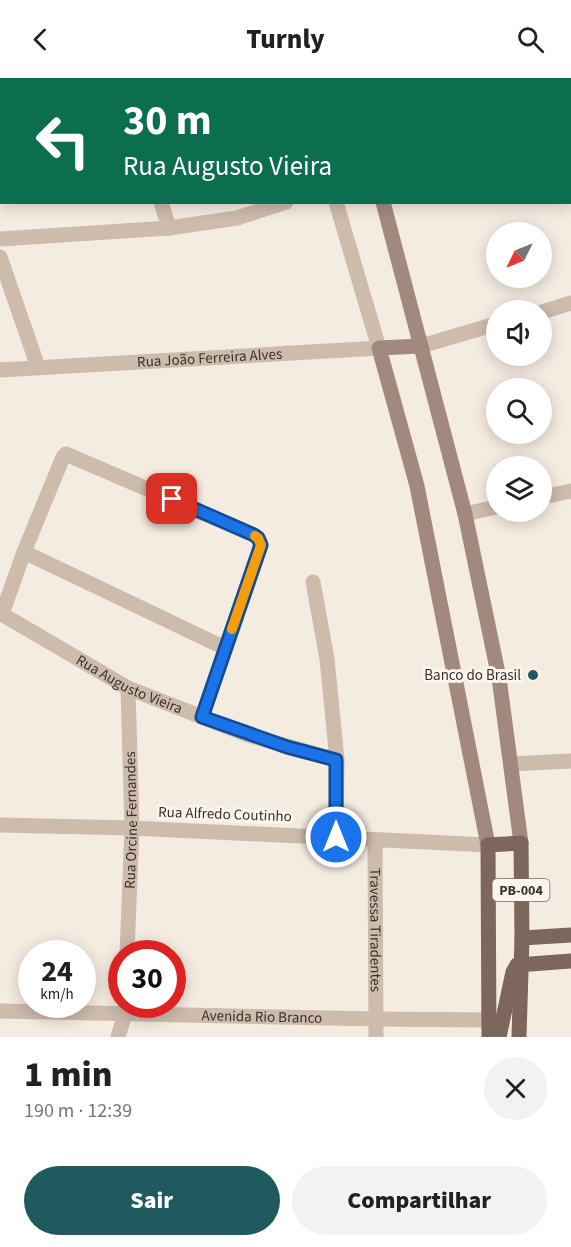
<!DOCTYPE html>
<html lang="pt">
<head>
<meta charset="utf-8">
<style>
	body { margin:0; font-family:"Source Sans 3",sans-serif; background:#f2f2f2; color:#202124; height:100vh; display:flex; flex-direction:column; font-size:22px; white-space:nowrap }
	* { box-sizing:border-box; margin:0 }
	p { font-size:20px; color:#757577 }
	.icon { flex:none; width:33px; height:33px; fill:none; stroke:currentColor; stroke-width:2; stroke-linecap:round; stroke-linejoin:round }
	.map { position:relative; height:959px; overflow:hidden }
	.sheet { display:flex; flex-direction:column; background:#fff; flex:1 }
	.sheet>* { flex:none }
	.banner { position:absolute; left:0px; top:0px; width:572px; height:126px; box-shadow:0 3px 15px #0003; background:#0b6e4f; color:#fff; overflow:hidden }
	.needle { width:39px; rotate:227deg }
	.controls { position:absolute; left:486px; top:144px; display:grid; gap:12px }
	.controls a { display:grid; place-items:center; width:66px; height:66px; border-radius:50%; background:#fff; box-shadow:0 3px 15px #0003; font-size:30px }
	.speed { position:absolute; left:18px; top:862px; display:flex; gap:12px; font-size:30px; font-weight:700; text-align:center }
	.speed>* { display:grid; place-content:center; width:78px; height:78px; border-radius:50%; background:#fff; box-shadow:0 3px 15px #0003; line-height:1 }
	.speed small { font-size:15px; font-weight:400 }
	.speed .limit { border:9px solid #d22; background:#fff; color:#111 }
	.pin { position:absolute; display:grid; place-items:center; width:51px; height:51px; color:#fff; margin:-26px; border-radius:12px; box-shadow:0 3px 9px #0006 }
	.me { position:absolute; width:66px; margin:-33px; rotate:0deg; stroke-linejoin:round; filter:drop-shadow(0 0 4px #0008) }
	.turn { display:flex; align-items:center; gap:21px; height:126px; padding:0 24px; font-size:27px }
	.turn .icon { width:78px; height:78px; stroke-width:2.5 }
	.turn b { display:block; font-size:42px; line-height:51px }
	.round { display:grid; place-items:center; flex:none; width:63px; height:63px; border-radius:32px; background:#f2f2f2 }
	.headline { display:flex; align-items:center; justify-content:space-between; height:102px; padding:0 24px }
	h1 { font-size:36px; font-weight:800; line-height:45px }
	.button { display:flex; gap:12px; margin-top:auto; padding:12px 24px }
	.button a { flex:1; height:69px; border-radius:36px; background:#1f5a5e; color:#fff; font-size:24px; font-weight:800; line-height:69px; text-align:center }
	.button a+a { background:#f2f2f2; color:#202124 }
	header { display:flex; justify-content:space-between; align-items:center; height:78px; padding:0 24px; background:#fff; font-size:27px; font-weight:800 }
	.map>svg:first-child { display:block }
</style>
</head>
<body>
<header><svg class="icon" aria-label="back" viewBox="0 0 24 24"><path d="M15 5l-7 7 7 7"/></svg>Turnly<svg class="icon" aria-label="search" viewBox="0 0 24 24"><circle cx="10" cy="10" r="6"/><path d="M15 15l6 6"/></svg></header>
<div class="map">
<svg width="571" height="959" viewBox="0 0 571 959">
	<rect width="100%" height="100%" fill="#f4ebe1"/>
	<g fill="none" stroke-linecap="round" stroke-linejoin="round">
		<g stroke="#cdbbac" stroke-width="15">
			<polyline points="121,0 122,2"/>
			<polyline points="299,0 299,2"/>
			<polyline points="161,124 169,150"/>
			<polyline points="0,161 169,150 237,140 286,124"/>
			<polyline points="0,179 38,289"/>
			<polyline points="542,234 571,225"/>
			<polyline points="421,268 496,246"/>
			<path id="s1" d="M0,292L379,270L336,124"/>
			<polyline points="542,419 571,413"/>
			<polyline points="465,436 496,429"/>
			<polyline points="24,474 225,570"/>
			<polyline points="313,504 327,581 337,682 336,759"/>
			<path id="s2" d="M0,535L128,610L248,657L337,682"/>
			<polyline points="2,536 24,474 63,379 66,376 254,457 258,460 261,467 202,639"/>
			<polyline points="511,686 571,683"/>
			<polyline points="0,747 132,750 488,767"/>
			<path id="s3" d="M375,762L376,959"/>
			<path id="s4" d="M127,876L132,750L128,610"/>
			<path id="s5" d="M0,933L377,941L489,942"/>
			<polyline points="118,959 125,936 126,927"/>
		</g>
		<g stroke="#a18a7d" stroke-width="15">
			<polyline points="346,0 347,2"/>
			<polyline points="383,124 465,436 499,600 521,765"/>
			<polyline points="421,268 379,270 417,408 488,767"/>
		</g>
		<g stroke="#7d675c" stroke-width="15">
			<polyline points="522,860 571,857"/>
			<polyline points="489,959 488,767 521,765 522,860 519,959"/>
			<polyline points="499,959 513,894 517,887 571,883"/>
		</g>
	</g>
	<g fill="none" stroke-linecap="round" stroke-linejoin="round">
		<defs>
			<polyline id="route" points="172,421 254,457 258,460 261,467 202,639 287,669 336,682 336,759"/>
		</defs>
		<use href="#route" stroke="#114b97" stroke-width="15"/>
		<use href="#route" stroke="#1a73e8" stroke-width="10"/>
		<polyline stroke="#f59e0b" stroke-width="10" points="232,551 261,467 258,460 255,458"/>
	</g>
	<circle fill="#1f5a5e" stroke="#fbf5ee" stroke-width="2" cx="533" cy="597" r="6"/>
	<g text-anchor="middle" stroke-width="6" stroke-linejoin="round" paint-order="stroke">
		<rect fill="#fbf5ee" stroke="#756b66" stroke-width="1.5" x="492.5" y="801" width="57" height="22" rx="4.5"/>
		<g font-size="14" font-weight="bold" fill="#3b302b">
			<text x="521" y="817">PB-004</text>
		</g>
		<g font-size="15" fill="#3b302b" stroke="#fbf5ee">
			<text dy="5" stroke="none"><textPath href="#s1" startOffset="210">Rua João Ferreira Alves</textPath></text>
			<text dy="5" stroke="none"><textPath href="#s2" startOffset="148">Rua Augusto Vieira</textPath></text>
			<text transform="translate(225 736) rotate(2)" y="5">Rua Alfredo Coutinho</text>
			<text dy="5" stroke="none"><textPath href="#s4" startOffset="134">Rua Orcine Fernandes</textPath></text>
			<text dy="5" stroke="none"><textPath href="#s3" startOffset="90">Travessa Tiradentes</textPath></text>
			<text dy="5" stroke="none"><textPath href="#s5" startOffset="262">Avenida Rio Branco</textPath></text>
		</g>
		<g font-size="15" fill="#3b302b" stroke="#fbf5ee" text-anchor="end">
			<text x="521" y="602">Banco do Brasil</text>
		</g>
	</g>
</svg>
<div class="controls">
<a><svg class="needle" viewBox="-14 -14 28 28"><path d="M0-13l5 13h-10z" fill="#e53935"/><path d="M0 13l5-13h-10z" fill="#757577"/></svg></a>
<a><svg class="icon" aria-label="sound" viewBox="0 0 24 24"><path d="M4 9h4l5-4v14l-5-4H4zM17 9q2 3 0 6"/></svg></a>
<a><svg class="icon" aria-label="search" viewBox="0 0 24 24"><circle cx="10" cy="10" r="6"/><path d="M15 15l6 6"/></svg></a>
<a><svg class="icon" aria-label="layers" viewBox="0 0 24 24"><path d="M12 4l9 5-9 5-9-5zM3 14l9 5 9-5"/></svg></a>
</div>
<div class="speed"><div>24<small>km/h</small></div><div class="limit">30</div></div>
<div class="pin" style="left:172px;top:421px;background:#d93025"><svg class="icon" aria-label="arrive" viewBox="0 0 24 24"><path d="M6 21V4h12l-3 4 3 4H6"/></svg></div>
<svg class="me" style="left:336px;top:759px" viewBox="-20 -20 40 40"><circle r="17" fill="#1a73e8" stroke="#fff" stroke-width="3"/><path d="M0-11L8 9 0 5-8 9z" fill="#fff"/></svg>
<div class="banner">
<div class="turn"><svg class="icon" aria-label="left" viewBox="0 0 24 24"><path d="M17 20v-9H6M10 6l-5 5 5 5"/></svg><div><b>30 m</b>Rua Augusto Vieira</div></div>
</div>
</div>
<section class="sheet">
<div class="headline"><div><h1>1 min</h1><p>190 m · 12:39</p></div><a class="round"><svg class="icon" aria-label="close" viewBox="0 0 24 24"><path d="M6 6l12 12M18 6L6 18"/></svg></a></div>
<div class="button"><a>Sair</a><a>Compartilhar</a></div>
</section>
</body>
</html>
